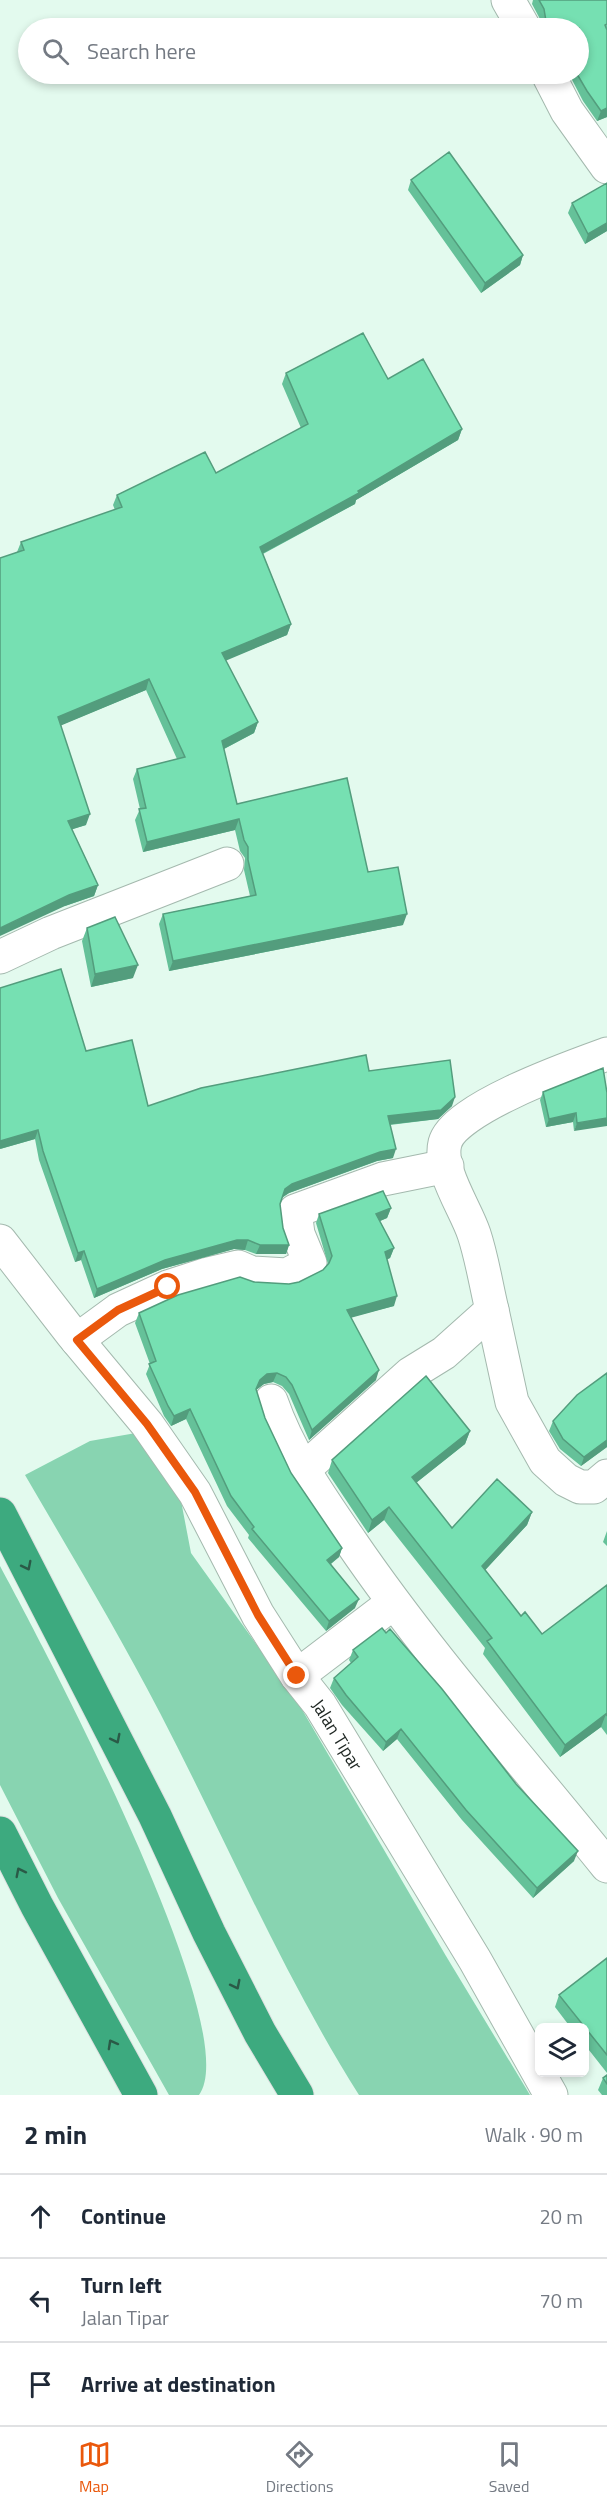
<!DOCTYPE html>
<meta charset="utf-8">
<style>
body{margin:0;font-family:"Titillium Web",sans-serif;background:#f2f2f3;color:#1f2937}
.controls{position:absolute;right:18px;bottom:18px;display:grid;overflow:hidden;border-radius:9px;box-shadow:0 3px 9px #0003}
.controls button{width:54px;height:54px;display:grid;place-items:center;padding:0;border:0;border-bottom:2px solid #e0e1e3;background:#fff;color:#1f2937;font:30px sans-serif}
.stop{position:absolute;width:18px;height:18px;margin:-14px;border:4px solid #ea580c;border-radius:50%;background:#fff}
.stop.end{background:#ea580c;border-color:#fff;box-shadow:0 2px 6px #0008}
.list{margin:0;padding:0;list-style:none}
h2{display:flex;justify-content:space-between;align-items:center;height:78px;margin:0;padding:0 24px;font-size:26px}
h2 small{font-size:20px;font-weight:400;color:#747a83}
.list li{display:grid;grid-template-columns:39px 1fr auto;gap:18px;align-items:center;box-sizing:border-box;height:84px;padding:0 24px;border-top:2px solid #e0e1e3}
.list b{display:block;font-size:22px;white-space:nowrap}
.list p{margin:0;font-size:20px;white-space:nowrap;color:#747a83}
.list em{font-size:20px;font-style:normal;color:#747a83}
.icon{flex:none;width:33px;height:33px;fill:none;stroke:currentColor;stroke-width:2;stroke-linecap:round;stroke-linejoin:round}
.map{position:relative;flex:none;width:607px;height:2095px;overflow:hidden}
.search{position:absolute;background:#fff;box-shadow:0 3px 9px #0003;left:18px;right:18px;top:18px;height:66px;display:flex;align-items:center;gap:15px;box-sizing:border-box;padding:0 21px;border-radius:33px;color:#747a83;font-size:22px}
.sheet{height:330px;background:#fff}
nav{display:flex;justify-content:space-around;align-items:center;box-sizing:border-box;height:84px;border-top:2px solid #e0e1e3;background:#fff;font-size:16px;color:#747a83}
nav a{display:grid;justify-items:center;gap:3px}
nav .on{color:#ea580c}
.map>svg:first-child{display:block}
.green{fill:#88d4b1}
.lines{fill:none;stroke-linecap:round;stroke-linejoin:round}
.street-casing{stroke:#a4b9ae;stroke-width:35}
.highway-casing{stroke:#dfe0e0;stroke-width:35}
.street{stroke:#fff;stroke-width:33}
.highway{stroke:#3daa7f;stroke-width:33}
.wall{fill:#65c199}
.shaded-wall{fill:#539d7d}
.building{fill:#76e0b2;stroke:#539d7d;stroke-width:1.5}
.oneway{stroke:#2a5a47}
.route{stroke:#ea580c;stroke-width:8}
.labels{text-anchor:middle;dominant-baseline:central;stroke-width:5;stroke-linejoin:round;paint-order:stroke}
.street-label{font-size:18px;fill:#1d2521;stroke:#fff}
</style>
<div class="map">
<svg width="607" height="2095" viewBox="0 0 607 2095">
<rect width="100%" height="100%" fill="#e3faee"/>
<path class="green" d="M136,1433L178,1485L191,1553L297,1701L446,1956L530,2095H359C282,1973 226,1840 160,1713C118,1632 71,1554 25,1475L90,1441Z
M0,1566C41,1642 247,2029 199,2095H169L58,1898L0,1785Z"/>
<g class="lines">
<defs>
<g id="street">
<path d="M508,0L524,28"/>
<path d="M548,74L567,111L607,167"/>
<path d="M0,957L51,933L227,864"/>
<path id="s1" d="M0,1241L72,1334L147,1424L195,1493L258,1615L297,1676L320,1705L475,1960L551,2095"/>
<path d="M492,1310L512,1402L545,1461L566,1480L580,1487H594L607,1476"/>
<path d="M77,1340L118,1310L168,1287L208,1274L238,1267L252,1273L287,1275L310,1263L298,1234L295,1211L383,1179L447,1166"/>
<path d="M271,1401C289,1453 320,1497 351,1542C429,1656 521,1759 607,1866"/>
<path d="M302,1471L410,1374L444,1353L492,1310C486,1285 482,1258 474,1234C466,1209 438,1170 445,1143C454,1108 574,1066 607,1054"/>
<path d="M297,1676L393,1603"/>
</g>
<path id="highway" d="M0,1514L155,1816L209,1933L260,2033L297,2095
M0,1833L37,1906L141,2095"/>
</defs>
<use href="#street" class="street-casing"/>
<use href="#highway" class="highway-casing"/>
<use href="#street" class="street"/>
<use href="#highway" class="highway"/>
</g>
<path class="wall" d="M533,0H607V117L597,121L583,101L569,74H579V28H542L540,19L532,4Z
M411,180L523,255L520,265L481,293L408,190Z
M607,183V231L585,244L568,213L572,203Z
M286,373L388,379L462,429L458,440L356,500L355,504L263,554L291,624L287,635L225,660L258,722L254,733L224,749L237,804L368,872L403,925L169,971L159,924L163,914L250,896L244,870L245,858L240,851L235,830L143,852L135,820L140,809L133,779L137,769L177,759L146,690L61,725L86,825L72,829L98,885L94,896L65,906L17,552L21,542L115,510L113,505L117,495L216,473L301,428L282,384Z
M87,928L133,978L91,987L82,941Z
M86,1051L148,1106L369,1071L452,1106L438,1119L390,1125L393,1158L377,1161L289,1193L282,1198L280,1204L283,1228L289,1245L286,1254H256L245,1250L234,1249L162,1269L94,1298L81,1260L75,1262L39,1160L35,1139L0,1149Z
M603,1068L574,1131L573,1122L546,1127L540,1100L543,1092Z
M391,1208L387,1218L380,1221L394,1248L390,1258L387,1259L394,1306L351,1317L376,1380L309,1440L289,1394L282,1386L273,1382L264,1384L256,1390L265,1418L291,1473L342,1548L339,1557L331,1564L355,1608L326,1631L248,1538L249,1535L227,1506L186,1419L171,1426L164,1416L146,1374L150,1364L135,1323L139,1313L254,1282L289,1284L299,1282L323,1270L328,1264L316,1223L319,1214Z
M607,1373V1447L581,1466L560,1449L549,1431L553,1421Z
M470,1431L465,1444L416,1483L452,1528L532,1512L527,1525L485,1570L521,1616L542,1634L607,1585V1735L601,1727L560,1757L483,1654L485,1648L384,1520L368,1533L328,1473L332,1460Z
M607,1531V1546L603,1542Z
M353,1650L574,1861L533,1898L462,1820L397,1739L383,1751L342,1705L330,1688L334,1678L351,1663L349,1660Z
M607,1958V2073L585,2045V2028H571L555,2007L559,1995Z
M607,2075V2095H602L598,2090L603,2078Z"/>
<path class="shaded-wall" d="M607,108V117L597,121L601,111Z
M607,223V231L585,244L588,234Z
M523,255L520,265L481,293L485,283Z
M462,429L458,440L356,500L355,504L256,557L260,547L358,491Z
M291,624L287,635L218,664L222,653Z
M149,679L146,690L55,728L58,717Z
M258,722L254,733L218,752L222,741Z
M90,814L86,825L64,832L68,821Z
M239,819L235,830L143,852L147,842Z
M98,885L94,896L65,906L0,936V928L69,895Z
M407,914L403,925L169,971L173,961Z
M138,965L133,978L91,987L95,974Z
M455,1097L452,1106L438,1119L385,1125L388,1116Z
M576,1113L573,1122L546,1127L549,1119Z
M607,1118V1126L574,1131L577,1123Z
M38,1130L35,1139L0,1149V1141Z
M396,1149L393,1158L377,1161L289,1193L281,1198L285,1189L292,1184L380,1152Z
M391,1208L387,1218L373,1224L376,1214Z
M237,1240H248L245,1250L234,1249L162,1269L94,1298L97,1289L165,1260Z
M260,1245H289L286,1254H256Z
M394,1248L390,1258L382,1262L385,1252Z
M84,1251L81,1260L75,1262L78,1253Z
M397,1296L394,1306L343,1320L347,1310Z
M379,1370L376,1380L309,1440L312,1430Z
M277,1373L273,1382L264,1384L256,1390L260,1380L267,1374Z
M190,1409L186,1419L171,1426L174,1416Z
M470,1431L465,1444L407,1490L412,1477Z
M607,1440V1447L581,1466L584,1457Z
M389,1507L384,1520L368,1533L372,1520Z
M532,1512L527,1525L477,1579L482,1566Z
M342,1548L339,1557L324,1569L327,1560Z
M359,1599L355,1608L326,1631L329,1621Z
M606,1714L601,1727L560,1757L565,1745Z
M401,1729L397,1739L383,1751L386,1742Z
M578,1851L574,1861L533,1898L537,1888Z"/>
<path class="building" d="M539,0H607V24L605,25L607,30V108L601,111L587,91L577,74H579V28H549L546,21L544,9Z
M449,152L523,255L485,283L411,180Z
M607,183V223L588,234L572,203Z
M363,333L388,379L423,359L462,429L358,491L359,493L260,547L291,624L222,653L258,722L222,741L237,804L347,778L368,872L398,867L407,914L173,961L163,914L256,895L248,860V847L244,840L239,819L147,842L139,809L146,808L137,769L185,757L149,679L58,717L90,814L68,821L98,885L69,895L0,928V558L24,550L21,542L122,507L117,495L205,452L216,473L308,424L286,373Z
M115,917L138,965L95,974L87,928Z
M61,969L86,1051L132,1040L148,1106L201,1088L366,1055L369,1071L450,1060L455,1097L441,1110L388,1116L396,1149L380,1152L292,1184L285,1189L280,1204L283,1228L289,1245H260L248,1240H237L165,1260L97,1289L84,1251L78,1253L43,1151L38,1130L0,1141V988Z
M603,1068L607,1093V1118L577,1123L576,1113L549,1119L543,1092Z
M383,1191L391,1208L376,1214L394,1248L385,1252L397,1296L347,1310L379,1370L312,1430L292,1385L286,1377L277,1373L267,1374L260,1380L256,1389L265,1418L291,1473L342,1548L327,1560L359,1599L329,1621L252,1529L254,1527L231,1496L190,1409L174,1416L168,1406L149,1364L156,1361L139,1313L178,1295L240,1277L254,1282L289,1284L299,1282L323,1270L329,1263L332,1256L319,1214Z
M607,1373V1440L584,1457L563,1439L553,1421L577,1395Z
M426,1376L470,1431L412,1477L452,1528L497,1479L532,1512L482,1566L521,1616L525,1612L542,1634L607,1585V1716L606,1714L565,1745L487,1641L492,1638L389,1507L372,1520L332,1460Z
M382,1628L386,1633L390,1629L442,1689L516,1784L578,1851L537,1888L466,1810L401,1729L386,1742L346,1695L334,1678L358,1657L353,1650Z
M607,1958V2055L559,1995Z
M607,2075V2084L603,2078Z"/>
<defs><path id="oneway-chevron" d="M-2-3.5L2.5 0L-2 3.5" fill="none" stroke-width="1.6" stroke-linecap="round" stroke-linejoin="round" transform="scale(1.5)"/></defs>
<g class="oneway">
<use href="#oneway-chevron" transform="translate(27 1566) rotate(63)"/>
<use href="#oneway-chevron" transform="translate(116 1739) rotate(63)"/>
<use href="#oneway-chevron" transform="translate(20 1872) rotate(-117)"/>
<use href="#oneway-chevron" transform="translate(236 1985) rotate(63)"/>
<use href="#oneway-chevron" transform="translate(112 2044) rotate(-119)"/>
</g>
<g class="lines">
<path class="route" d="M168,1287L118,1310L77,1340L147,1424L195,1492L258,1615L297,1676"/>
</g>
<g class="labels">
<g class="street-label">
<text stroke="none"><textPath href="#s1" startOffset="600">Jalan Tipar</textPath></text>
</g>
</g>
</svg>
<div class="controls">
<button><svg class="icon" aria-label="layers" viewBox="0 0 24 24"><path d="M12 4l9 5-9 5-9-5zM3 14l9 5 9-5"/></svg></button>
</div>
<div class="stop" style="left:168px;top:1287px"></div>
<div class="stop end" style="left:297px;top:1676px"></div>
<div class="search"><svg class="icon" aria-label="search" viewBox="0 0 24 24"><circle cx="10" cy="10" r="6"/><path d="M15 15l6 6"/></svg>Search here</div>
</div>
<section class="sheet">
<h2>2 min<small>Walk · 90 m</small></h2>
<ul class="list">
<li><svg class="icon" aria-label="ahead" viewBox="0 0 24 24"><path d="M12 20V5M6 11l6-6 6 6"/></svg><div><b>Continue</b></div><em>20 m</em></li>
<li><svg class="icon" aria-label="left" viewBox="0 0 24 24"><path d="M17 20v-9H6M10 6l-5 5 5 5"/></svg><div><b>Turn left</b><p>Jalan Tipar</p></div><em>70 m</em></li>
<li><svg class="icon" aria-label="arrive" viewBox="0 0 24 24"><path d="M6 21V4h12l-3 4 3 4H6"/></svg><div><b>Arrive at destination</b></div></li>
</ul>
</section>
<nav>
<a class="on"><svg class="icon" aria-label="map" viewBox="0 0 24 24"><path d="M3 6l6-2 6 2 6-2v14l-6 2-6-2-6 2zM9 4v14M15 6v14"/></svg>Map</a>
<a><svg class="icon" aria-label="directions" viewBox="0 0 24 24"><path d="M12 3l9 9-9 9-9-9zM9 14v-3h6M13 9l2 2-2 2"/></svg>Directions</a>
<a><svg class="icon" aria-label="saved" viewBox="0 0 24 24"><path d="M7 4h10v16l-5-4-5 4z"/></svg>Saved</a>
</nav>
